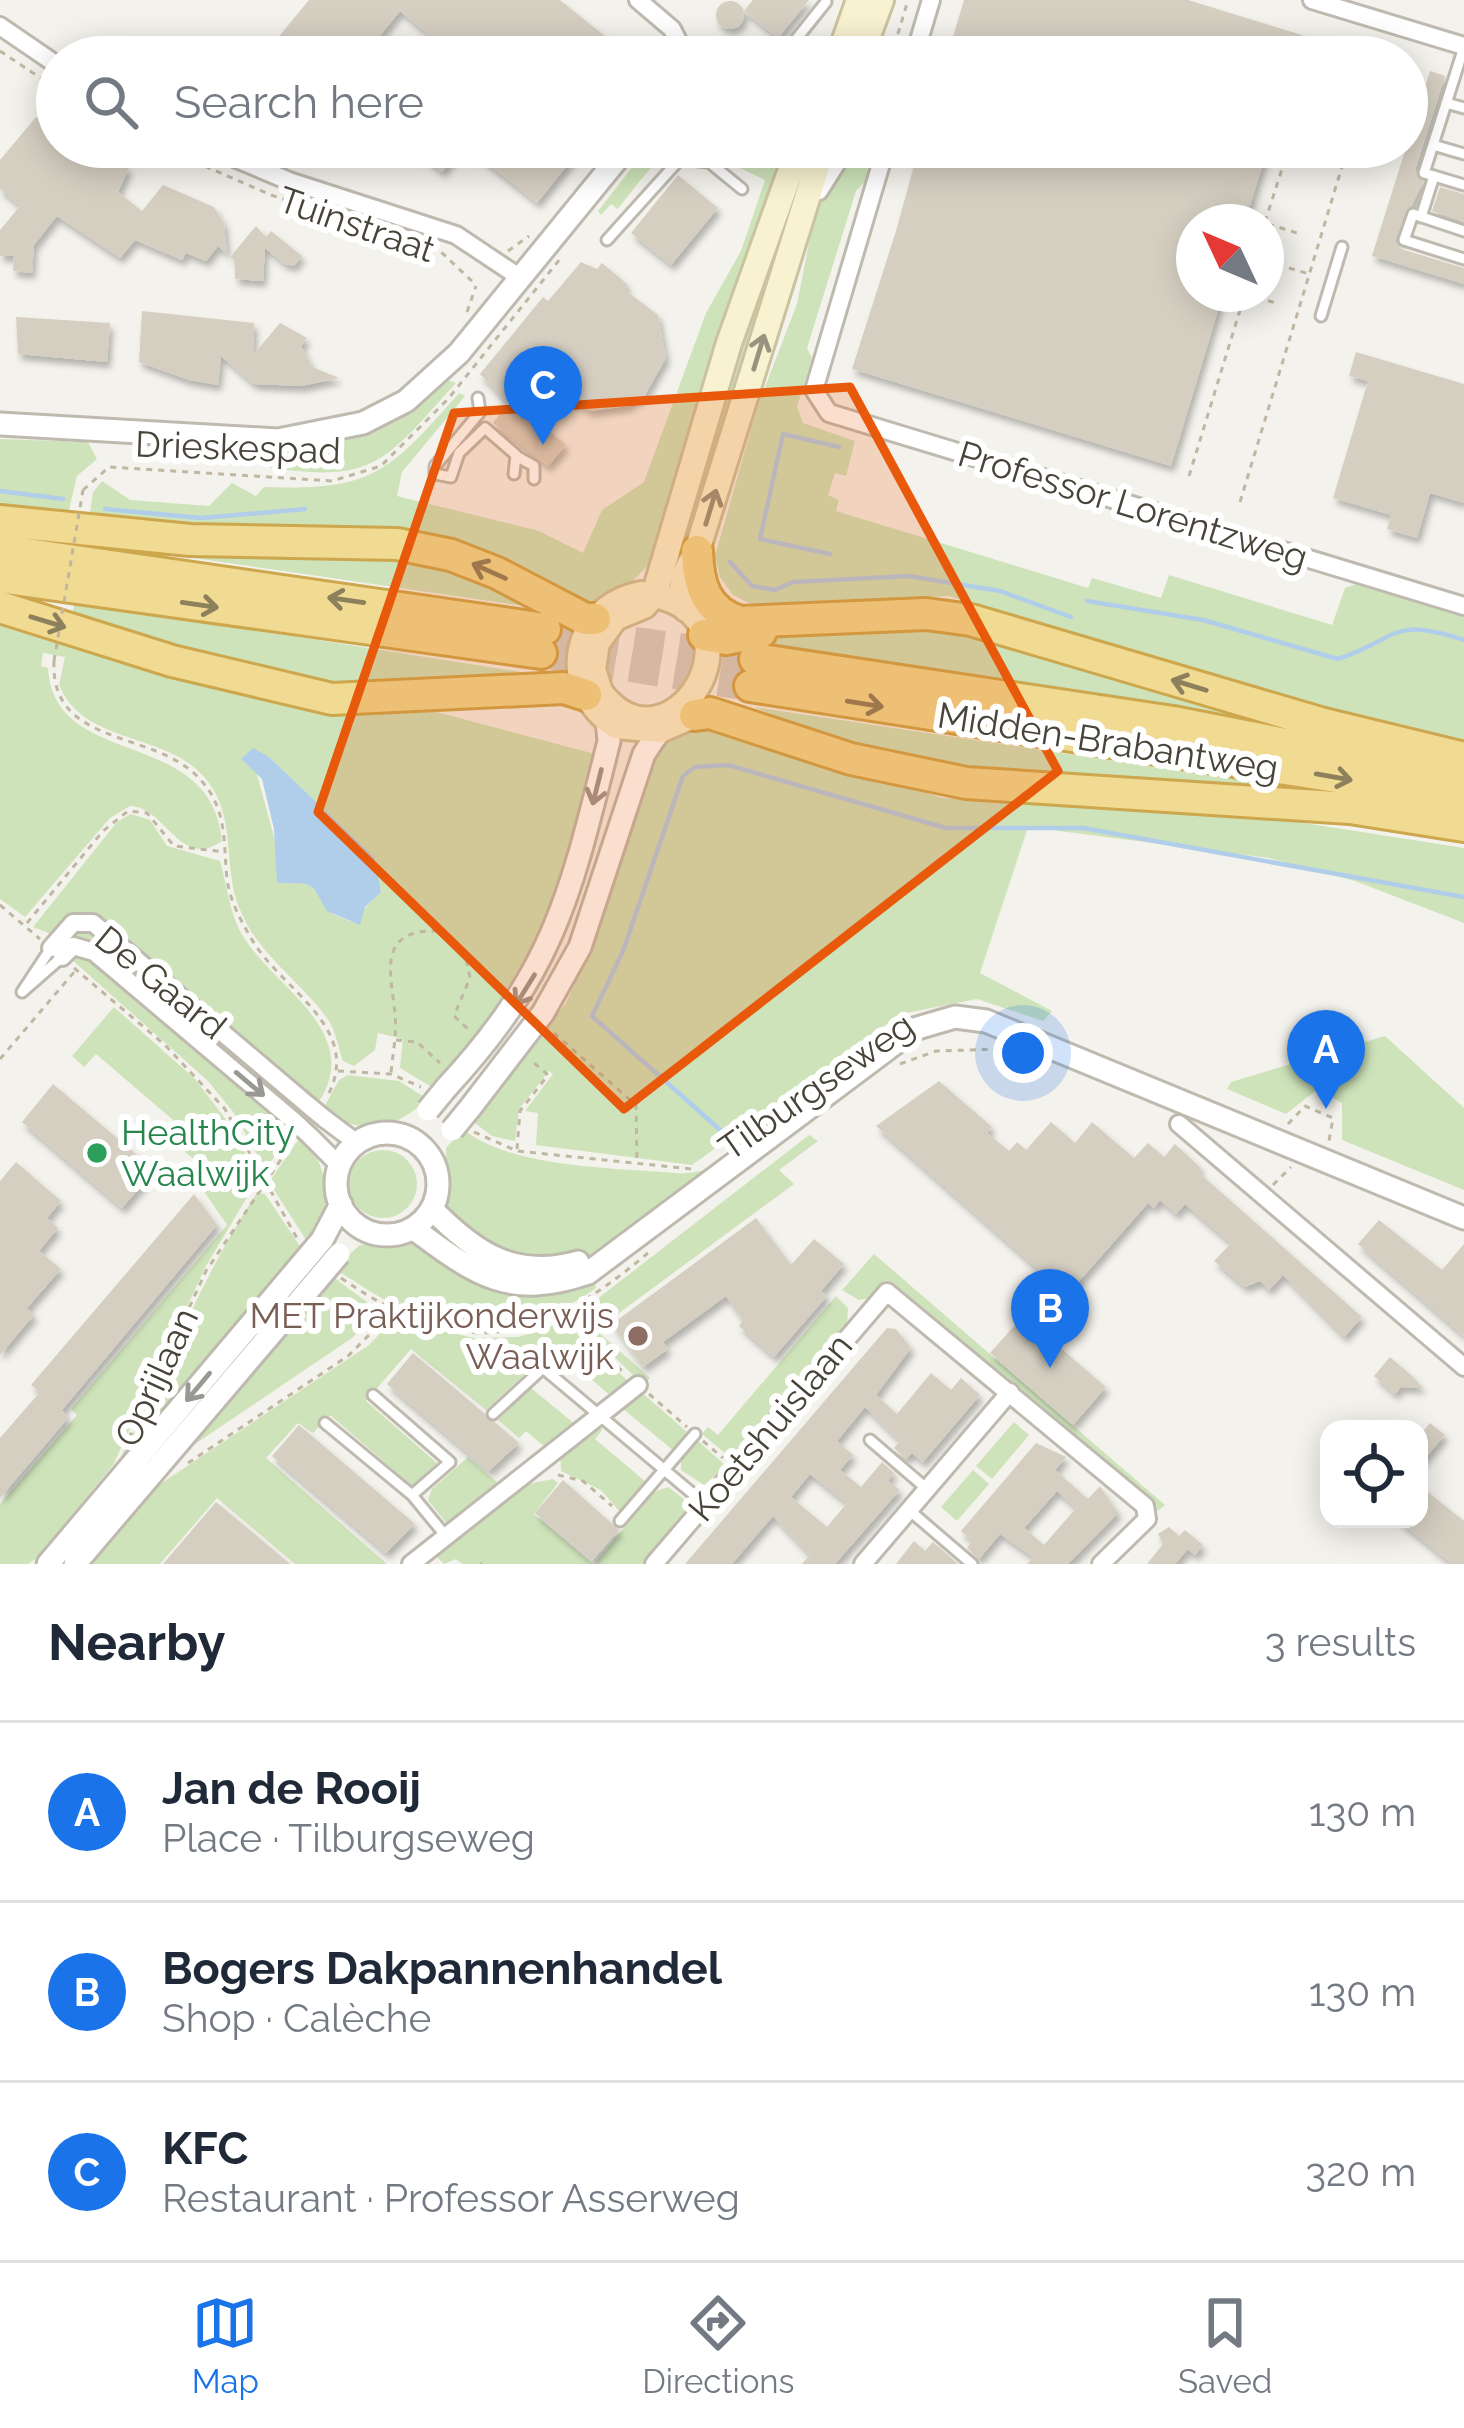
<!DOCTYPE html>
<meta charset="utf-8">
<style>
body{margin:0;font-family:Raleway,sans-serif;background:#f2f2f3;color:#1f2937}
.controls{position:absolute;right:36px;bottom:36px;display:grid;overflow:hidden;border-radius:24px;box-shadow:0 6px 30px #0003}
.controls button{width:108px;height:108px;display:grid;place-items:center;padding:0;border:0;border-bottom:3px solid #e0e1e3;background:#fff;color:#1f2937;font:60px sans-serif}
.compass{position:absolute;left:1176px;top:204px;width:108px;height:108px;border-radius:50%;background:#fff;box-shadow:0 6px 30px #0003;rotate:314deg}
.you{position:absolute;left:1023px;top:1053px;width:42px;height:42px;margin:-30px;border:9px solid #fff;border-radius:50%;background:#1a73e8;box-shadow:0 0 0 18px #1a73e833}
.badge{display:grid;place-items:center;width:78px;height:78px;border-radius:50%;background:#1a73e8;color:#fff;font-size:39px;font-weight:700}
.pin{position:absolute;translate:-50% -99px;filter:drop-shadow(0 3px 6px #0008)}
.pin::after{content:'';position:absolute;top:63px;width:42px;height:36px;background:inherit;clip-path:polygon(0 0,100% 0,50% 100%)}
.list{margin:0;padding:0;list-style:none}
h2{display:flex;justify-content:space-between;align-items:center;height:156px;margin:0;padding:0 48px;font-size:51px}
h2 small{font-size:39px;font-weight:400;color:#747a83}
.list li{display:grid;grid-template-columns:78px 1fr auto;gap:36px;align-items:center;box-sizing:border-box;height:180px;padding:0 48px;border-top:3px solid #e0e1e3}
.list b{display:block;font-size:45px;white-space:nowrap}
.list p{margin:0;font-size:39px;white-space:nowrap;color:#747a83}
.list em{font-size:39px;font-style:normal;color:#747a83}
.icon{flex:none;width:66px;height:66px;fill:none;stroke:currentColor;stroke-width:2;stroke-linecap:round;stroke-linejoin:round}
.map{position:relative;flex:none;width:1464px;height:1564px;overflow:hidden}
.search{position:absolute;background:#fff;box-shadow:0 6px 30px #0003;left:36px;right:36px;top:36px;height:132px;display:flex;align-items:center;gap:30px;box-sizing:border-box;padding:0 42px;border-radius:66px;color:#747a83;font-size:45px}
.sheet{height:696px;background:#fff}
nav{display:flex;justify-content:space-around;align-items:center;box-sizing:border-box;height:168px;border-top:3px solid #e0e1e3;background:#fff;font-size:33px;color:#747a83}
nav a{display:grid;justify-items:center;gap:6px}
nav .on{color:#1a73e8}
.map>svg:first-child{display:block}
.green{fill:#cee3ba;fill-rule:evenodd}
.water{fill:#b0cee9}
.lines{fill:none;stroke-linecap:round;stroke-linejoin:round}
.stream{stroke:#b0cee9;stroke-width:4.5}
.building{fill:#d5cfc2;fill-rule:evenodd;filter:url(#shadow)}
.trunk-tunnel{stroke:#d2cfc8;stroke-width:30;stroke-dasharray:30 15;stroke-linecap:butt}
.service-casing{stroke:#bfbaaf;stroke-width:15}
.minor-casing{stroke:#bfbaaf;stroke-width:22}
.tertiary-casing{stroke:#bfbaaf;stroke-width:27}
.secondary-casing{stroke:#cbc39f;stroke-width:30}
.trunk-casing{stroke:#cda74d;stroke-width:36}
.path{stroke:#bfb7a2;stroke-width:3;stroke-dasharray:6 6;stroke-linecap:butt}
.service{stroke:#fff;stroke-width:9}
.minor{stroke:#fff;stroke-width:16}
.tertiary{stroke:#fff;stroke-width:21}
.secondary{stroke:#f9f2d1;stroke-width:24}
.trunk{stroke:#f1da92;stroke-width:30}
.minor-bridge-casing{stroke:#bfbaaf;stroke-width:22;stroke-linecap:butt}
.tertiary-bridge-casing{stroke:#bfbaaf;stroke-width:27;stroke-linecap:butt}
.path-bridge{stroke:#bfb7a2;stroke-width:3;stroke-dasharray:6 6;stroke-linecap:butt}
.minor-bridge{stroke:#fff;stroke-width:16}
.tertiary-bridge{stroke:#fff;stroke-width:21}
.oneway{stroke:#98927e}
.oneway2{stroke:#8c805d}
.oneway3{stroke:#9a9893}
.marked{fill:#e8590c;fill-opacity:0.2;stroke:#e8590c;stroke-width:9;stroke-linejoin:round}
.leisure-dot{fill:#2e9e5b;stroke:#fff;stroke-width:4.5}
.education-dot{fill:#8d6e63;stroke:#fff;stroke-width:4.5}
.labels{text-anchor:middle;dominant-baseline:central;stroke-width:12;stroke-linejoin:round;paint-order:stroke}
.street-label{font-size:36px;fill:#48443a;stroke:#fff}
.leisure-label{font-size:36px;fill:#27864d;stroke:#fff;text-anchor:start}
.education-label{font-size:36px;fill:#785e54;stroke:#fff;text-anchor:end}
</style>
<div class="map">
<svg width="1464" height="1564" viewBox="0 0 1464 1564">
<defs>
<filter id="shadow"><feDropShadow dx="3.5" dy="6" stdDeviation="3" flood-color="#0004"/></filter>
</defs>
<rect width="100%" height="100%" fill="#f4f2ec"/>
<path class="green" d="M648,147H775L778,155L767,206L647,566L622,592L587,605L467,552L89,521L93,492L102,481L130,500L209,506L232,483L256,496L264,487C374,491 389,472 459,393L465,396L402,472L397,496L539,531L583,553L602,510L644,482L706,313L741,251L765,180C676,138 680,128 618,209L611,204L601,215L598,211Z
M853,159L867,168L869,177L856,191L807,348L812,358L797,407L803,423L855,441L846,476L835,473L828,495L839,500L836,511L1088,588L1092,578L1161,598L1169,575L1332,625L1345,588L1357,584L1464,616V745L1148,660L949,596L753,605L733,595L720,577L715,556L757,408L797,304L814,217L838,164Z
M789,211L697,517L685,514L758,284Z
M447,380L456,383C384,462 376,484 265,467L267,456C284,442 310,448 331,442C375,428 411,408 447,380Z
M0,439L88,442L97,459L77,476L67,518L0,509Z
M125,548L437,559L538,608Z
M75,602L527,673L427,691L347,692L70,623Z
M0,619L425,709L595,754L560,899L524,976L435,1089L400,1068L403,1039L378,1033L375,1050L354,1066L343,1061C338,1047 336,1031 327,1018C300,981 259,955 241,912C219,862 242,809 195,768C153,733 82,741 59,685L65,657L43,653L41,666L48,668C54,772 211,724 222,841C180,871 165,806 130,806L110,818L25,917L0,899ZM269,757L361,845L381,891L352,922L333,914L307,881L287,884L256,771Z
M848,626L963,628L1366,744L1208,712L758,642Z
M754,707L1334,794L978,775L876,758Z
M711,724L942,798L1285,820L1464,848V923L1355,881L1269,858L1028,827L980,973L1052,1011L1043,1021L977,999L901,1014L692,1165L536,1145L538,1113L525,1111L553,1074L549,1071L519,1109L515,1141L492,1136L471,1120L566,1003L604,917L649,762L664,739Z
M131,814L150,820L167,846L220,861C228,889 229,915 246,941C281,992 366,1036 316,1106L91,914L76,915L54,935L33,927L117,822Z
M87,930L100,934L303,1109L296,1117L89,941L73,938L61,950L72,936Z
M78,957L94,959L295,1131L265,1169L234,1113L208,1081L71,959Z
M114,1007L195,1079L233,1129L257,1176L255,1184L206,1266L113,1465L38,1557L28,1564H0V1504L77,1415L71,1409L227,1225L201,1187L211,1175L170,1138L180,1126L96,1054L84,1067L72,1056Z
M1385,1036L1464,1108V1190L1342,1140V1103L1318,1089L1286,1114L1227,1089L1231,1082Z
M348,1075L399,1081L427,1099C395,1131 360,1135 322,1111L339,1080Z
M463,1129C510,1168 614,1168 675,1173C688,1175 702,1169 710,1171L589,1256L569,1262L493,1253L444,1207L446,1148Z
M809,1135L818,1141L779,1170L794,1184L596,1330L650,1378L643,1385L574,1317Z
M301,1136C332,1167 332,1211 310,1246L269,1182Z
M349 1184a34 34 0 1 1 68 0a34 34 0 1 1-68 0Z
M257,1193L265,1194L305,1254L101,1493C158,1395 194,1287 257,1193Z
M413,1241L456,1267L593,1276L596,1288C494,1359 427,1331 334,1268L360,1245Z
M874,1254L1165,1505L1158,1511L886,1280L870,1298L859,1300L842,1290Z
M329,1274L379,1311L352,1338L167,1463Z
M836,1296L848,1308L847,1324L731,1458L702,1434L708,1427L718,1435Z
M393,1320L474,1338L518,1337L565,1322L630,1383L612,1397L554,1347L486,1410L411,1349L366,1401L437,1463L412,1486L330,1415L313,1433L298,1423L266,1458L387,1564H295L217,1498L160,1564H88L154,1488L369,1345Z
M531,1388L576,1425L545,1447L526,1431L519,1438L498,1420Z
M639,1390L687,1432L674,1451L622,1408L614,1418L613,1410Z
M1014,1422L1029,1435L992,1479L976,1466Z
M591,1429H603L595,1439L646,1482L619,1511L601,1490L561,1471L560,1450Z
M697,1440L726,1466L704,1485L681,1470V1459Z
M468,1457L499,1484L448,1525L428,1500L432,1489Z
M973,1470L989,1484L957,1521L941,1507Z
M553,1479L558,1483L534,1514L593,1564H462L456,1559L444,1564L437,1557L440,1545L513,1487Z
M668,1487L684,1499L685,1512L644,1564H594L653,1492Z"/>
<path class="water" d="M253,748L269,757L374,857L381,892L365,907L360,925L327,911C308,877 314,885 277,883L274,829L262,779L241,759Z"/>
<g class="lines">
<path class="stream" d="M0,491L63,499
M105,509L201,518L305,509
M830,554L760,539L783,434L839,447
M730,562L752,586L775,590L793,582L909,576L1000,591L1071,617
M1087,601L1203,620L1338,659C1401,638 1389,616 1464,640
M727,1136L592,1016L623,951L683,776L695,767L728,765L946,828H1083L1464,897"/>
</g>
<path class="building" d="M309,0H560L631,57H410L428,34L400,11L363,57H262Z
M753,0H809L778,38L744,11Z
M964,0H1188L1302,35L1293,57H947Z
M716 15a14 14 0 1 1 28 0a14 14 0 1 1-28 0Z
M1430,71L1445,76L1415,170L1423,182L1395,241L1401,249L1464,268V284L1372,256Z
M36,117L57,134V147H90L129,168L118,192L142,211L163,185L214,207L224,223L227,254L218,246L206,261L186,253L182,260L135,240L120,258L57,216L34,245L32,273L13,271L14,256H0V230L20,206L0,189V160Z
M411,147H462L442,172Z
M467,147H582L537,203Z
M913,147H1268L1245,222H1194V294H1223L1171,466L852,369L896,231L915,162L909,160Z
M678,175L718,208L671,265L631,233Z
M1440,187L1464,194V222L1432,211Z
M256,226L266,237L271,231L302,256L294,266L285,264L265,248L263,281L235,279V261L230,257Z
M581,262L597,269L602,263L627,284L625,290L658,315L666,358L645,395L627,406L590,411L565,397L542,425L566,445L548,466L493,423L508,404L480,374L543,297L548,301Z
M142,311L254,323L253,355L280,323L307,338L301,346L312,367L339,378L301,386L254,384L221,356L218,385L189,380L139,362Z
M16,317L110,323L107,362L18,354Z
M1356,352L1464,384V503L1430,493L1417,538L1387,529L1391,515L1333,498L1368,381L1349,376Z
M939,1081L992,1127L987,1133L1009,1151L1017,1142L1026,1150L1051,1122L1075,1143L1092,1122L1134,1158L1148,1143L1164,1157L1175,1144L1201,1168L1198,1172L1362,1317L1344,1337L1283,1275L1269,1290L1260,1281L1245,1287L1214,1261L1231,1243L1185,1204L1176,1214L1160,1200L1154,1208L1148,1203L1067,1295L876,1126Z
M53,1084L155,1170L122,1208L22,1122Z
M16,1162L61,1201L47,1218L58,1228L39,1251L61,1269L27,1308L34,1315L0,1355V1181Z
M194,1194L217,1225L62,1410L68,1418L0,1498V1438L40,1392L31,1385Z
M756,1218L791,1265L814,1239L844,1264L821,1291L827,1296L774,1357L739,1326L743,1320L726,1296L663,1342L668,1349L643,1367L612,1324Z
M1379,1220L1442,1270L1464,1244V1336L1358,1244Z
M1023,1316L1106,1387L1073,1425L990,1353Z
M887,1328L896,1329L911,1348L876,1395L897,1414L931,1373L951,1390L961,1378L980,1395L923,1462L912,1453L906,1459L894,1448L900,1441L865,1407L837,1441L853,1455L840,1470L861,1487L882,1462L894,1473L888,1481L900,1490L891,1500L835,1564H802L810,1555L773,1516L732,1564H685ZM810,1474L847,1503L827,1527L791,1497Z
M413,1353L519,1443L489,1471L387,1384Z
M1390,1357L1411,1375L1423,1388L1401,1387L1395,1394L1374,1376Z
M1430,1423L1445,1435L1419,1465V1436Z
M299,1425L415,1524L386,1553L272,1456Z
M1036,1443L1066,1457L1055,1470L1088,1499L1100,1486L1118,1513L1068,1564H1027L1033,1557L1000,1534L979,1559L967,1548L972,1541L961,1531ZM1057,1491L1076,1508L1044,1545L1024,1528Z
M563,1480L619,1530L592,1561L535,1513Z
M1419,1485L1464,1521V1564H1452L1396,1519H1419Z
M216,1502L251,1531L290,1564H163Z
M1169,1527L1179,1536L1185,1530L1203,1545L1195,1555L1188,1549L1175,1564H1147L1163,1544L1158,1534Z
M914,1541L925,1551L933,1542L958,1564H896Z"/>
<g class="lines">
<path class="trunk-tunnel" d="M545,629L755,659
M541,653L750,686"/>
<defs>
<path id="service" d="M1464,47L1424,173L1464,185
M782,57L826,2
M1446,103L1464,108
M1433,145L1464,154
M1421,217L1434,176
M1464,231L1413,214L1404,240L1464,259
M607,240L680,159L709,162L742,189
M1321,316L1342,247
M478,398L480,412L435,466V474L451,477L459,453L485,428L516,455L514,474
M518,457L534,466V479
M22,992L62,957
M22,992L51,948
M373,1395L450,1462L412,1495
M493,1414L543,1368L705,1504
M325,1423L412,1495L445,1535
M870,1440L927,1489
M909,1510L972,1564
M620,1521L695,1434"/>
<path id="minor" d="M638,0L672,29L686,57
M1312,0L1464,46
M0,26L57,65
M914,57L931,0
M208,147L289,181L456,235L522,279
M886,147L814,390L829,413L1464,606
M819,191L845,150L883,157
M51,948L73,923H93L308,1105
M62,957L73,946L94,952L294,1121
M325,1119L357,1143
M1179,1124L1464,1367
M310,1136L339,1165
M411,1564L638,1385
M654,1564L887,1292L1145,1506L1147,1519L1101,1564
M863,1564L1010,1392"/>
<path id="tertiary" d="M0,424L278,440L363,423L406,401L459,353L627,147
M446,1088C556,969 571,892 609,741L607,720
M470,1108L543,1013L580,947L644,754L660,730
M336 1184a51 51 0 1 1 102 0a51 51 0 1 1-102 0Z
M432,1209C475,1253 515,1280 578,1262
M414,1229C476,1275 509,1300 588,1273L914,1029L955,1017L986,1021L1464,1218
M322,1240L341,1204
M48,1564L300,1266
M75,1564L317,1280"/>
<path id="secondary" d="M839,57L859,0
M860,57L881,0
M686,609C676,587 686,570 697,551L823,147
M695,715L660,730L616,726C557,687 573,608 641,594C646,594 650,594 655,595C771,621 669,783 600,692L593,669L597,643L615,618L644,606L654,595L729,343L799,147"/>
<path id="trunk" d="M0,521L190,540L397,544L451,555L497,573L585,619H595
M0,550L545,629
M697,551C698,584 705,611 740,622L926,614L971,620L1320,723L1464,758
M0,577L541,653
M0,607L172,661L332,699L564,688L586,695
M704,635L726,639L761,632
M755,659L1173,722L1464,779
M750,686L1343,778L1464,807
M695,715L710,713L851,759L966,783L1350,808L1464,826"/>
</defs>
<use href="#service" class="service-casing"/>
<use href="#minor" class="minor-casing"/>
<use href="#tertiary" class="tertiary-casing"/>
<use href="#secondary" class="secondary-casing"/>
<use href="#trunk" class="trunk-casing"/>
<path class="path" d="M0,51L57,89
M815,57L822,42
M891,57L908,0
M1317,57L1322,40
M161,147L271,195L440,251L474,283
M1265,222L1289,147
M1268,224L1297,233
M508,251L529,236
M1266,261L1309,274
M1245,294L1276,303
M467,312L476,286
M1189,476L1245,294
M83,490L109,467L332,481L381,466L448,399L560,259
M1240,502L1348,147
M54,661C50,747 153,730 198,777C228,808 223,840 227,879C230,901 240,919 251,938C280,990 365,1027 327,1097
M0,905L40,939
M27,923L103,831L128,811L147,813L174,846L225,852
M74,968L165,1045L225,1109L298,1240
M554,1033L636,1105L637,1161
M396,1040L417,1042L440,1063
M0,1059L75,971
M900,1064L936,1051L1002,1049
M338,1071L391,1074L421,1087
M391,1072C393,1053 397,1033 395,1014C391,973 376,929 438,931L465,953L470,978L454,1016L468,1029
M1288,1124L1305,1106L1333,1118L1329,1141
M474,1132L517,1151L692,1169
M517,1149L520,1111L548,1075L533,1062
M1273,1185L1291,1167
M341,1278C463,1362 538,1346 648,1253
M566,1316L623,1372
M649,1394L687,1427
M129,1438L206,1271L292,1143
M703,1441L723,1458
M188,1463L348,1356L391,1313
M558,1475L583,1481L612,1506
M480,1564H482"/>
<use href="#service" class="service"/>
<use href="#minor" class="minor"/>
<use href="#tertiary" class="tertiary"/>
<use href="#secondary" class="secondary"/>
<use href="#trunk" class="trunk"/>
<defs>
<path id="minor-bridge" d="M308,1105L325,1119
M294,1121L310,1136"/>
<path id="tertiary-bridge" d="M428,1110L446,1088
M452,1130L470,1108
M300,1266L322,1240
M317,1280L339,1254"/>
</defs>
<use href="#minor-bridge" class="minor-bridge-casing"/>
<use href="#tertiary-bridge" class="tertiary-bridge-casing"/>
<path class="path-bridge" d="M54,661L83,490"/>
<use href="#minor-bridge" class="minor-bridge"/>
<use href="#tertiary-bridge" class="tertiary-bridge"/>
</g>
<defs><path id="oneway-shaft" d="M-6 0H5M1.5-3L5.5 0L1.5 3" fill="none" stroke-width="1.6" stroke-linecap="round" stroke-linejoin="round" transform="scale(3)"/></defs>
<g class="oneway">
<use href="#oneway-shaft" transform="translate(759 352) rotate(-73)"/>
<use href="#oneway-shaft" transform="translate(711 507) rotate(-73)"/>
</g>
<g class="oneway2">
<use href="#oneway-shaft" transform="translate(489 571) rotate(-156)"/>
<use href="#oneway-shaft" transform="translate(346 600) rotate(-172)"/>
<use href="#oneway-shaft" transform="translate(200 605) rotate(8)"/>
<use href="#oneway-shaft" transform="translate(48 622) rotate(17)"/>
<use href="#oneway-shaft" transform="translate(1189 685) rotate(-163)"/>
<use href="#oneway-shaft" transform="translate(865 704) rotate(9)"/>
<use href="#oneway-shaft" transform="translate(1334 777) rotate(10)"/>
</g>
<g class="oneway3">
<use href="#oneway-shaft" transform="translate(597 787) rotate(104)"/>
<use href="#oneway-shaft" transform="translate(525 990) rotate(122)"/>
<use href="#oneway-shaft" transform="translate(250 1084) rotate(40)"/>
<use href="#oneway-shaft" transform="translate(198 1387) rotate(130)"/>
</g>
<path class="marked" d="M850,387L1058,771L624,1109L318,812L454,413Z"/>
<circle class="leisure-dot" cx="97" cy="1153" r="12"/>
<circle class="education-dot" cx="638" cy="1336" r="12"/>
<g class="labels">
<g class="street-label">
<text transform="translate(357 224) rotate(19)">Tuinstraat</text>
<text transform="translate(238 447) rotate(2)">Drieskespad</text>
<text transform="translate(1133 505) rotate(17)">Professor Lorentzweg</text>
<text transform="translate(1108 741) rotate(9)">Midden-Brabantweg</text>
<text transform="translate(161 982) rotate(39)">De Gaard</text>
<text transform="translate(816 1086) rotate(-35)">Tilburgseweg</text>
<text transform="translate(156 1377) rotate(-65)">Oprijlaan</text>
<text transform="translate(770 1427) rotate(-50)">Koetshuislaan</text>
</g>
<g class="leisure-label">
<text x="121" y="1132">HealthCity<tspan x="121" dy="41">Waalwijk</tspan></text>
</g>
<g class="education-label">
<text x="614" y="1315">MET Praktijkonderwijs<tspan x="614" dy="41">Waalwijk</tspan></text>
</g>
</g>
</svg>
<div class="controls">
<button><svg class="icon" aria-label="locate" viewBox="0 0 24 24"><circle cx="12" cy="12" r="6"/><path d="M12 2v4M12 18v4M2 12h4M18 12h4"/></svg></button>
</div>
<svg class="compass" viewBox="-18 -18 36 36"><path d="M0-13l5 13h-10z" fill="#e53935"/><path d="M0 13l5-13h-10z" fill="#747a83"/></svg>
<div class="you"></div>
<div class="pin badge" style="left:1326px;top:1109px">A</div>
<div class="pin badge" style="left:1050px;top:1368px">B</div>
<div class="pin badge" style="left:543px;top:445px">C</div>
<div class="search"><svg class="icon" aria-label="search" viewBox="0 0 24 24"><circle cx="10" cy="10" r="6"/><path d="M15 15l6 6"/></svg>Search here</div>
</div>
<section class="sheet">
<h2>Nearby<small>3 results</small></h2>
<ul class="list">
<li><span class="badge">A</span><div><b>Jan de Rooij</b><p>Place · Tilburgseweg</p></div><em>130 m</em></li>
<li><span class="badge">B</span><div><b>Bogers Dakpannenhandel</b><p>Shop · Calèche</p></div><em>130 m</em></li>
<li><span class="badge">C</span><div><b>KFC</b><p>Restaurant · Professor Asserweg</p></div><em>320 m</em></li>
</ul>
</section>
<nav>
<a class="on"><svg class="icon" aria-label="map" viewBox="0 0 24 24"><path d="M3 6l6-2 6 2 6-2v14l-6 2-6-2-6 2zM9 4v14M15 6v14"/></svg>Map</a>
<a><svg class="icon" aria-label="directions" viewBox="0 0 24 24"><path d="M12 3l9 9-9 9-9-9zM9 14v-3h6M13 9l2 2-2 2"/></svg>Directions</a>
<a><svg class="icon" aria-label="saved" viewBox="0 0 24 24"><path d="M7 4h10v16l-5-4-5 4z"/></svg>Saved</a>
</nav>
